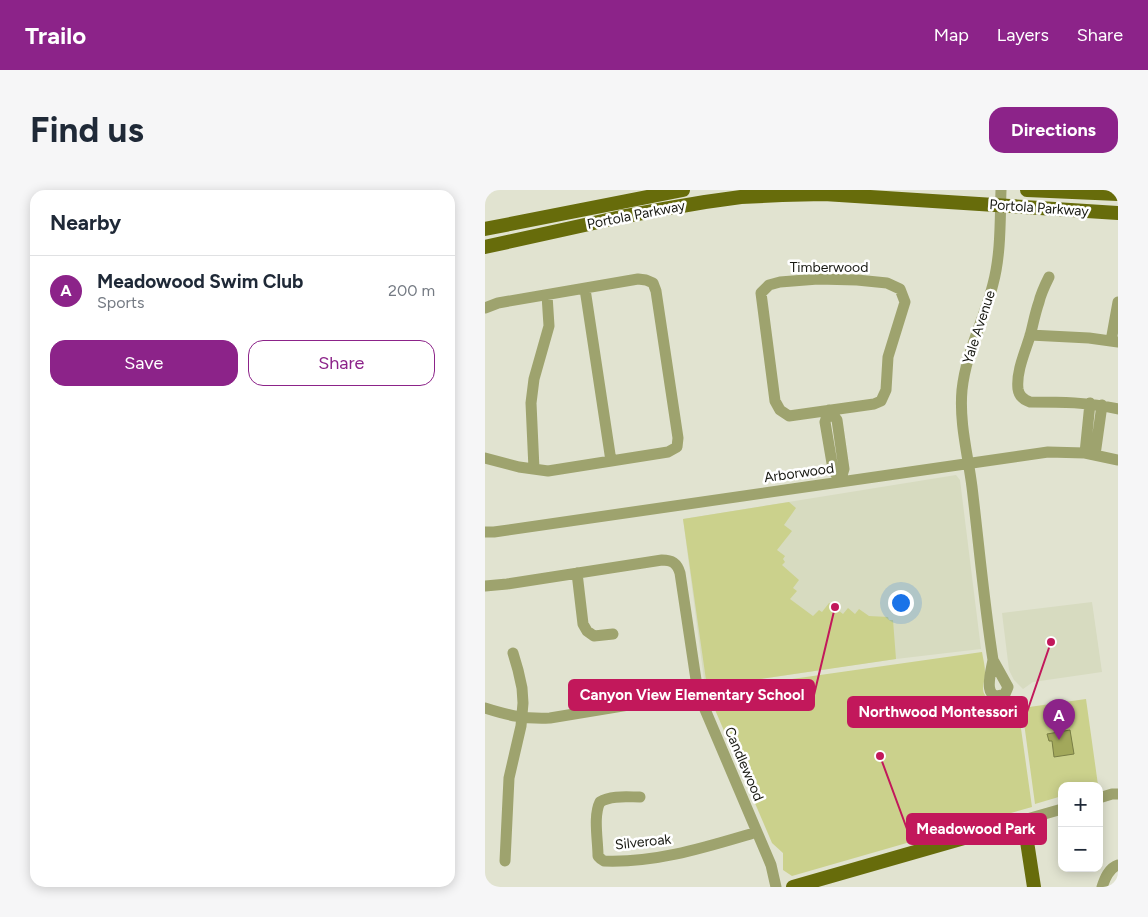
<!DOCTYPE html>
<meta charset="utf-8">
<style>
body{margin:0;font-family:Figtree,sans-serif;background:#f6f6f7;color:#1f2937}
.controls{position:absolute;right:15px;bottom:15px;display:grid;overflow:hidden;border-radius:10px;box-shadow:0 2px 12px #0003}
.controls button{width:45px;height:45px;display:grid;place-items:center;padding:0;border:0;border-bottom:1px solid #e0e1e3;background:#fff;color:#1f2937;font:25px sans-serif}
.you{position:absolute;left:415px;top:412px;width:18px;height:18px;margin:-12px;border:4px solid #fff;border-radius:50%;background:#1a73e8;box-shadow:0 0 0 8px #1a73e833}
.badge{display:grid;place-items:center;width:32px;height:32px;border-radius:50%;background:#8c2389;color:#fff;font-size:16px;font-weight:700}
.pin{position:absolute;translate:-50% -41px;filter:drop-shadow(0 1px 2px #0008)}
.pin::after{content:'';position:absolute;top:26px;width:18px;height:15px;background:inherit;clip-path:polygon(0 0,100% 0,50% 100%)}
.list{margin:0;padding:0;list-style:none}
h2{display:flex;justify-content:space-between;align-items:center;height:65px;margin:0;padding:0 20px;font-size:21px}
h2 small{font-size:16px;font-weight:400;color:#747a83}
.list li{display:grid;grid-template-columns:32px 1fr auto;gap:15px;align-items:center;box-sizing:border-box;height:70px;padding:0 20px;border-top:1px solid #e0e1e3}
.list b{display:block;font-size:19px;white-space:nowrap}
.list p{margin:0;font-size:16px;white-space:nowrap;color:#747a83}
.list em{font-size:16px;font-style:normal;color:#747a83}
.actions{display:flex;gap:10px;padding:15px 20px}
.actions a{flex:1;padding:11px 0;border:1px solid #8c2389;border-radius:15px;text-align:center;font-size:18px;color:#8c2389}
.actions .main{background:#8c2389;color:#fff}
.map{position:relative;flex:none;width:633px;height:697px;overflow:hidden;border-radius:15px}
header{display:flex;align-items:center;gap:30px;box-sizing:border-box;height:70px;padding:0 25px;background:#8c2389;color:#fff}
header strong{font-size:24px}
nav{display:flex;gap:28px;margin-inline-start:auto;font-size:18px}
.intro{display:flex;align-items:center;justify-content:space-between;box-sizing:border-box;height:120px;padding:0 30px}
h1{margin:0;font-size:35px}
.button{padding:12px 22px;border-radius:15px;background:#8c2389;color:#fff;font-size:18px;font-weight:700}
main{display:flex;gap:30px;padding:0 30px}
aside{flex:1;background:#fff;border-radius:15px;box-shadow:0 2px 12px #0003}
.map>svg:first-child{display:block}
.built{fill:#d7dbc0}
.green{fill:#cbd18c}
.water{fill:#a2a85b;stroke:#787d45}
.lines{fill:none;stroke-linecap:round;stroke-linejoin:round}
.minor{stroke:#9ea36e;stroke-width:11}
.major{stroke:#676c0b;stroke-width:14}
.labels{text-anchor:middle;dominant-baseline:central;stroke-width:5;stroke-linejoin:round;paint-order:stroke}
.street-label{font-size:14px;fill:#171811;stroke:#fff}
.leader{fill:none;stroke:#c2185b;stroke-width:2}
.callout-dot{fill:#c2185b;stroke:#fff;stroke-width:2}
.callout{fill:#c2185b;stroke:#c2185b;stroke-width:2}
.callout-label{font-size:15px;text-anchor:middle;font-weight:bold;fill:#fff}
</style>
<header>
<strong>Trailo</strong>
<nav><a>Map</a><a>Layers</a><a>Share</a></nav>
</header>
<div class="intro"><h1>Find us</h1><a class="button">Directions</a></div>
<main>
<aside>
<h2>Nearby<small></small></h2>
<ul class="list">
<li><span class="badge">A</span><div><b>Meadowood Swim Club</b><p>Sports</p></div><em>200 m</em></li>
</ul>
<div class="actions"><a class="main">Save</a><a>Share</a></div>
</aside>
<div class="map">
<svg width="633" height="697" viewBox="0 0 633 697">
<rect width="100%" height="100%" fill="#e1e3d0"/>
<path class="built" d="M471,285L475,290L496,459L411,469L220,497L198,329Z
M607,412L617,482L548,492L538,499L529,490L524,480L517,423Z"/>
<path class="green" d="M304,312L311,318L299,335L307,341L292,360L300,366L298,369L300,372L297,375L314,390L308,398L312,401L305,409L328,426L334,420L337,422L344,413L358,424L363,418L370,424L374,419L384,426L403,427L404,430H408L411,469L222,497L198,329Z
M497,462C498,469 500,475 500,482C501,490 495,498 500,505C510,520 522,506 529,508C530,508 531,509 532,510L547,617L307,686L298,680V663L287,653L222,501Z
M601,509L613,595L577,596V606L550,614L537,518Z"/>
<path class="water" d="M585,540L589,564L569,567L567,551H564L562,544Z"/>
<g class="lines">
<path class="minor" d="M564,87C560,95 556,103 554,112C550,123 548,135 545,146C540,162 531,182 533,199C534,206 539,210 545,212C575,212 604,212 633,219
M333,89L372,90L402,93L415,99L420,112L403,167L401,200L396,211L389,214L304,226L295,220L290,211L276,103L284,95L295,92Z
M100,99L126,271
M0,118L13,113L153,89L161,90L168,93L171,101L193,248L192,257L183,262L63,281L34,277L0,268
M545,145L604,148L633,152
M626,151L633,112
M344,220L352,230L359,279L355,292
M344,220L340,232L348,279L355,292
M600,263L605,213
M610,265L617,215
M49,279L46,213L49,189L64,136L62,105
M0,342H9L563,262L600,263L633,270
M92,383L98,434L102,441L109,446L128,444
M0,396L22,394L177,370C187,370 192,373 195,383L213,503L286,675L291,697
M508,470L523,497L520,504C496,513 506,482 508,470C499,413 494,355 487,297C483,265 474,233 477,200C481,162 499,130 508,94C516,64 515,31 516,0
M0,518C25,526 39,529 65,528L204,505L213,503
M155,607C143,607 126,605 115,612C108,626 113,650 113,666L116,669L119,671C172,673 221,657 272,642
M614,608L627,604H633
M535,631L577,619
M20,671L24,588L36,536L38,513L37,498L33,480L28,463
M617,697C620,688 624,678 633,675"/>
<path class="major" d="M542,0L633,4
M0,39L198,0
M0,57L136,27L179,19L220,12L256,7L297,5L339,4L633,23
M535,631L541,645L549,697
M308,697L479,648L535,631"/>
</g>
<g class="labels">
<g class="street-label">
<text transform="translate(554 18) rotate(4)">Portola Parkway</text>
<text transform="translate(151 25) rotate(-11)">Portola Parkway</text>
<text x="344" y="77">Timberwood</text>
<text transform="translate(494 137) rotate(-72)">Yale Avenue</text>
<text transform="translate(314 283) rotate(-8)">Arborwood</text>
<text transform="translate(259 574) rotate(67)">Candlewood</text>
<text transform="translate(158 652) rotate(-6)">Silveroak</text>
</g>
</g>
<path class="leader" d="M350 417L329 505M566 452L542 522M395 566L422 639"/>
<g class="callout-dot">
<circle cx="350" cy="417" r="5"/>
<circle cx="566" cy="452" r="5"/>
<circle cx="395" cy="566" r="5"/>
</g>
<g class="callout">
<rect x="84" y="490" width="245" height="30" rx="5"/>
<rect x="363" y="507" width="179" height="30" rx="5"/>
<rect x="422" y="624" width="139" height="30" rx="5"/>
</g>
<g class="callout-label">
<text x="207" y="510">Canyon View Elementary School</text>
<text x="453" y="527">Northwood Montessori</text>
<text x="491" y="644">Meadowood Park</text>
</g>
</svg>
<div class="controls">
<button>+</button>
<button>−</button>
</div>
<div class="you"></div>
<div class="pin badge" style="left:574px;top:550px">A</div>
</div>
</main>
